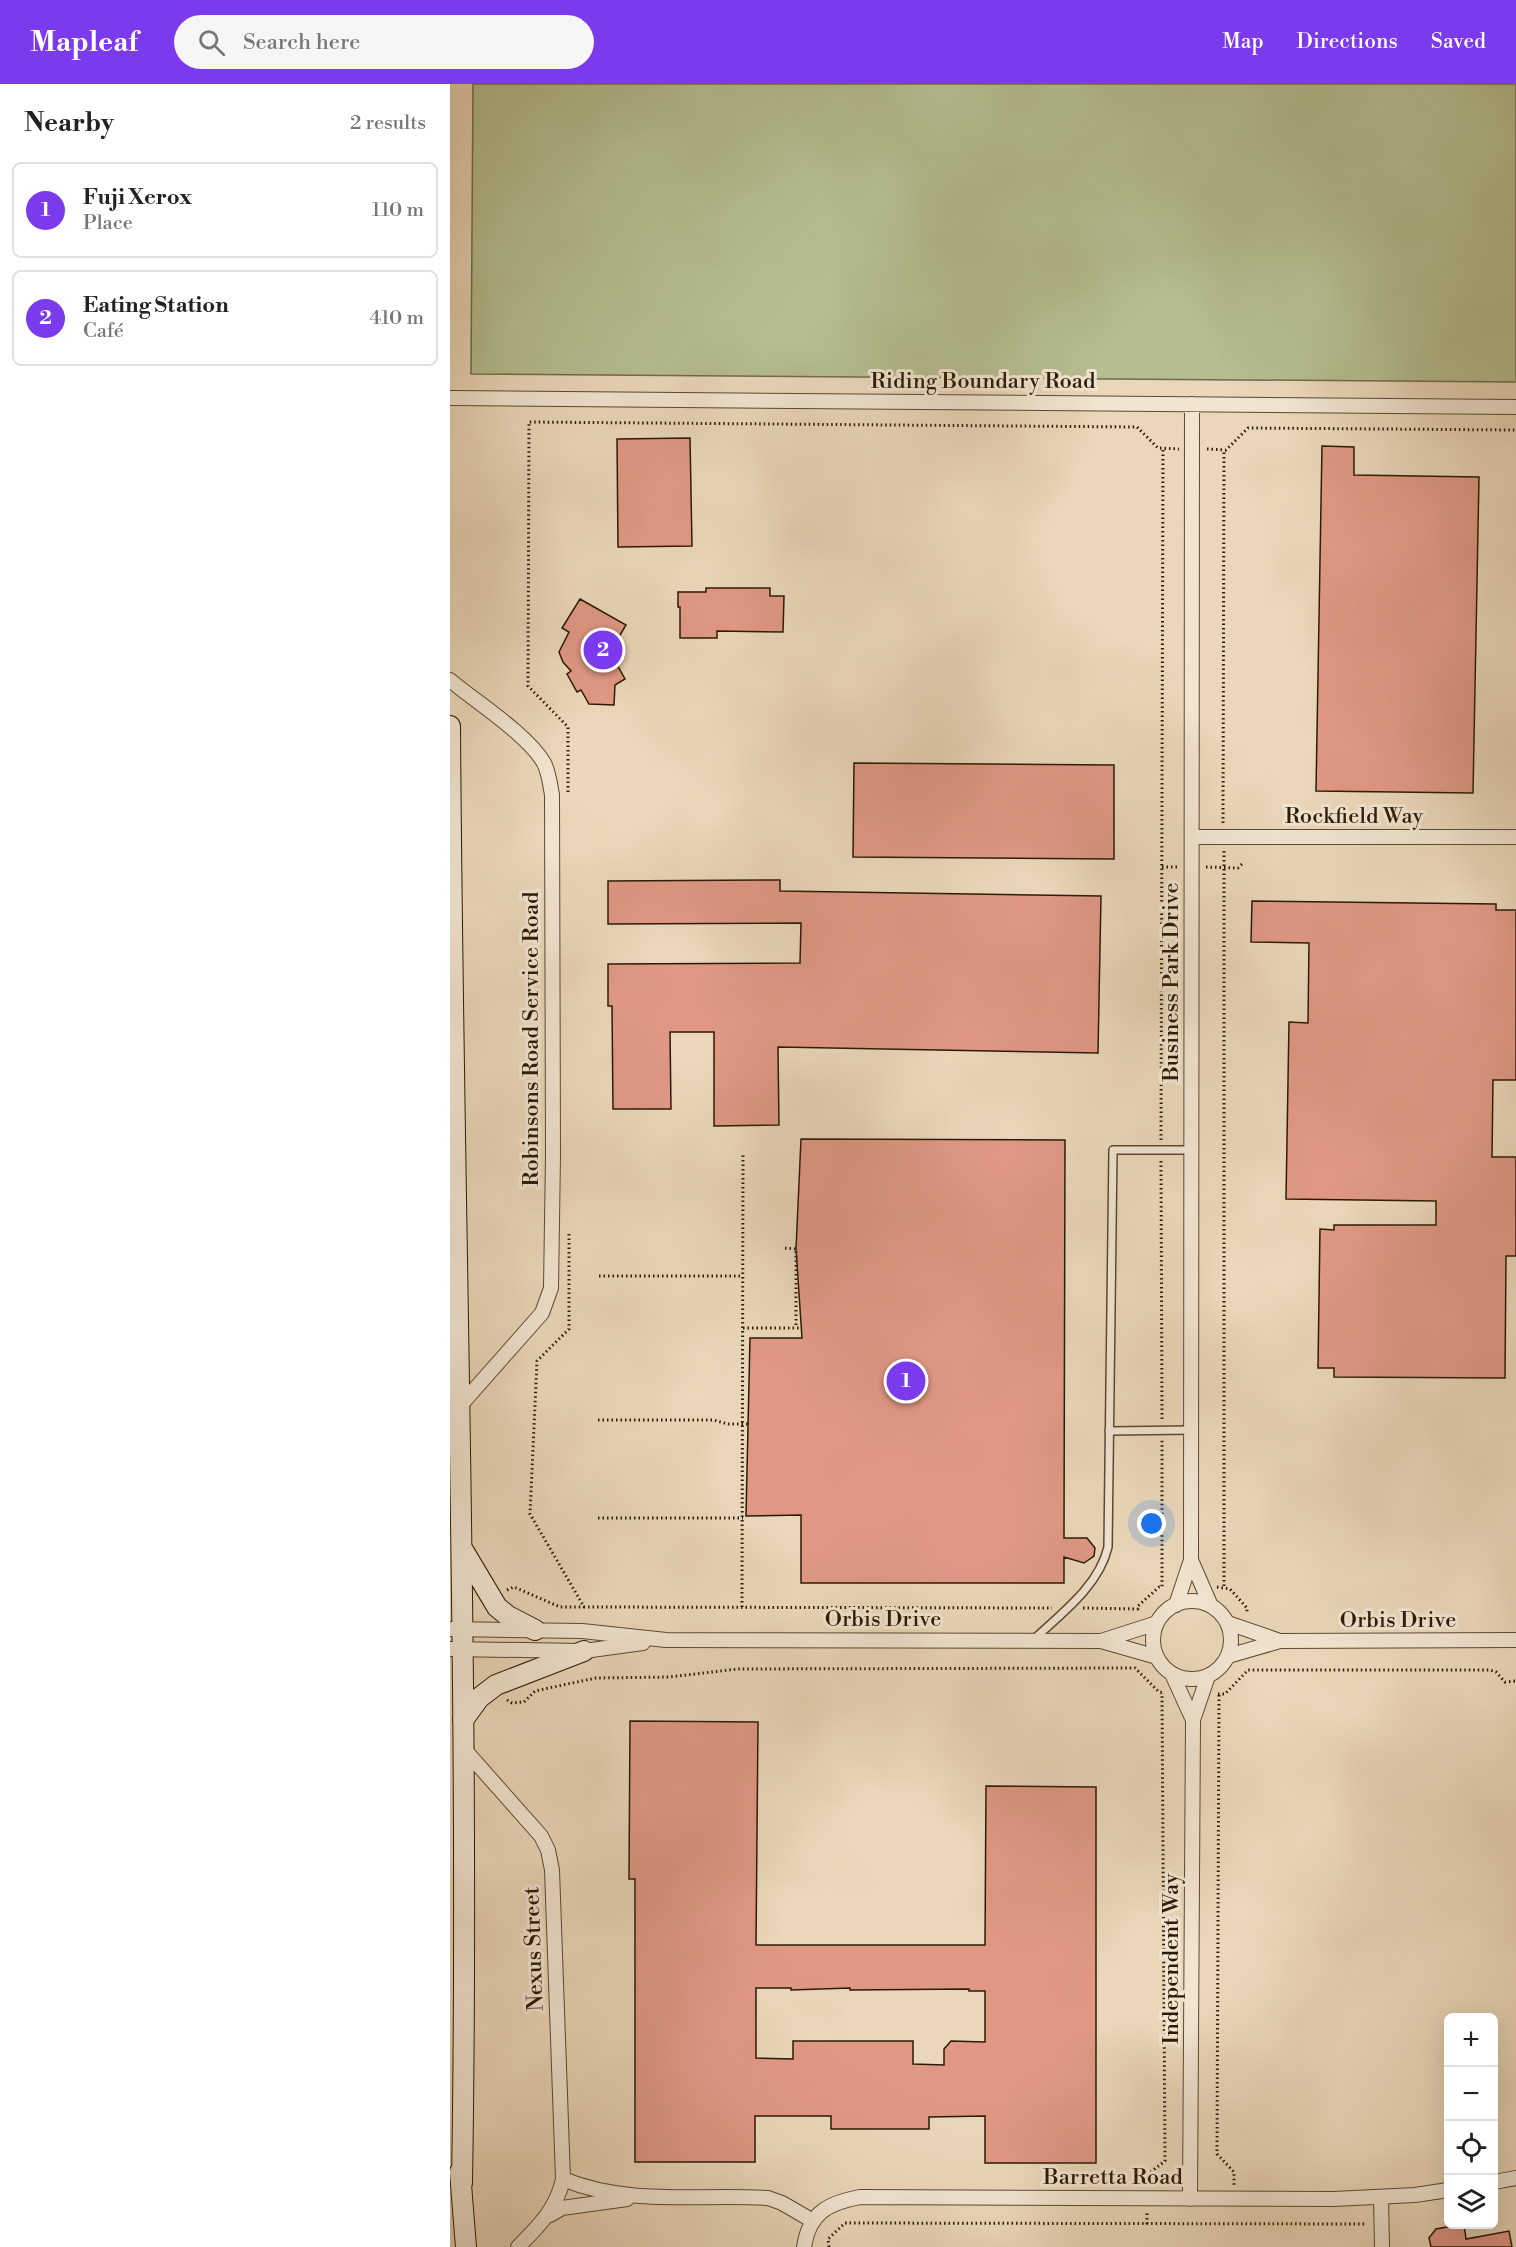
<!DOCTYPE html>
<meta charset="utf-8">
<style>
body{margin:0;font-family:"Libre Bodoni",serif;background:#f6f6f6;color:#222}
.controls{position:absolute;right:18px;bottom:18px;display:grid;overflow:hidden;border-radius:9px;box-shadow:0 6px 24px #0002}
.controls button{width:54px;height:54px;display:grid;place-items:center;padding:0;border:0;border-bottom:2px solid #e0e0e0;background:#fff;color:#222;font:30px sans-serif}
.you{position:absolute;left:702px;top:1440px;width:21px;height:21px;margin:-15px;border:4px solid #fff;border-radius:50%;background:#1a73e8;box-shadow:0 0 0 9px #1a73e833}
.badge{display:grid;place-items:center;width:39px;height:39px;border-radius:50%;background:#7c3aed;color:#fff;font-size:20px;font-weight:700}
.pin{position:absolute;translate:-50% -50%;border:3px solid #fff;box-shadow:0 2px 6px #0006}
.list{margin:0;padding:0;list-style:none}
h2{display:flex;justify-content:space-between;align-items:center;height:78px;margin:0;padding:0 24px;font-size:26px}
h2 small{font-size:20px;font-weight:400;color:#767676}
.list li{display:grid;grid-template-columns:39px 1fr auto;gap:18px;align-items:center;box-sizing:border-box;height:96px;margin:0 12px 12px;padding:0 12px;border:2px solid #e0e0e0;border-radius:9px}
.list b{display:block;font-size:22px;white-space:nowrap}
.list p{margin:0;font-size:20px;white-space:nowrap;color:#767676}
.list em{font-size:20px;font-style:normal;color:#767676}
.icon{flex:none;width:33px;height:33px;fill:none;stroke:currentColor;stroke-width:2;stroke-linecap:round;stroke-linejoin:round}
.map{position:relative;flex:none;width:1066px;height:2163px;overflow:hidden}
header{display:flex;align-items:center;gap:36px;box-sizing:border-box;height:84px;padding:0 30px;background:#7c3aed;color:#fff}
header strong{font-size:28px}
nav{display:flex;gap:33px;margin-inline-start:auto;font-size:21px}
.search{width:420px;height:54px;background:#f6f6f6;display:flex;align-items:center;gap:15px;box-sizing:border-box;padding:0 21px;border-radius:33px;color:#767676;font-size:22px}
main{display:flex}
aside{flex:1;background:#fff}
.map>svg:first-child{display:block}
.green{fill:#b5be90;stroke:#706c4a;stroke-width:1.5}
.building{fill:#e09885;stroke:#2b1a05;stroke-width:1.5;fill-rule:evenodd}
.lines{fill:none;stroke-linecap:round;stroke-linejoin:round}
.service-casing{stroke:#5b4932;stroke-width:10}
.minor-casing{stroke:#5b4932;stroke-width:16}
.secondary-casing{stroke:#2b1a05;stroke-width:22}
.path{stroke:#2b1a05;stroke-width:3;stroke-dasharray:1.5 3;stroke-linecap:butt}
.service{stroke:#f1e5d2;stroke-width:7}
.minor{stroke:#f1e5d2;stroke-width:14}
.secondary{stroke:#f1e5d2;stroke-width:20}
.labels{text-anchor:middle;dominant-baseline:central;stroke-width:6;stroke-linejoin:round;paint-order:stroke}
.street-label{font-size:22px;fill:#2b1a05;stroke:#f1e5d2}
</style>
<header>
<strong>Mapleaf</strong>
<div class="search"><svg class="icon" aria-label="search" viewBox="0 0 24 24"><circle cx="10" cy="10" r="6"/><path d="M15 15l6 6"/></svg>Search here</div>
<nav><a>Map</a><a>Directions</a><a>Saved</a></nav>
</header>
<main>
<aside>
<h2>Nearby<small>2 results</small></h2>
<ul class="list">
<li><span class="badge">1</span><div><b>Fuji Xerox</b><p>Place</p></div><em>110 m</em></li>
<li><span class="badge">2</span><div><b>Eating Station</b><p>Café</p></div><em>410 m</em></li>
</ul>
</aside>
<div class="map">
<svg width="1066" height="2163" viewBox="0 0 1066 2163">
<rect width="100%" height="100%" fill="#ead7b9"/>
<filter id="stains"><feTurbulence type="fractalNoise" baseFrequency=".00333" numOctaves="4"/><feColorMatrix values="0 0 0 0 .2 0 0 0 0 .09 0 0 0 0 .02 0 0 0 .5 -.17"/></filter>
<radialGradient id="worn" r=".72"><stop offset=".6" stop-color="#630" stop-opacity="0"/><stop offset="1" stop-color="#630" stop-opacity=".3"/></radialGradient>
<path class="green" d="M23,0H1066V298L21,290Z"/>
<path class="building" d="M240,354L242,462L168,463L167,355Z
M872,362L904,363V391L1029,393L1023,709L866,707Z
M256,504H320V512H334L333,548L267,547V554H230V523H228V508H256Z
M130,515L176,541L160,568L175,595L165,601L164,621L139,620L131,606L127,608L117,590L121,587L113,578L109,568L119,548L112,544Z
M404,679L664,681V775L403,773Z
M330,796V807L651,812L648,969L328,963L329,1041L264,1042V948H220L221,1025H163L162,922H158V880L350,879L351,839L158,840V797Z
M802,817L1046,820V826H1066V996H1043L1042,1073H1066V1172H1056L1055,1294L884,1293V1284H868L870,1145L884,1146V1141H986V1117L836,1115L839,938L858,939L859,859L801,858Z
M351,1055L615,1056L614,1454H637L645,1464L644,1472L634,1479L614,1473V1499H351V1431L296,1432L300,1254H352L346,1165Z
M180,1637L308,1638L306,1861H535L536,1702L646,1703V2079H535V2032L479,2033V2045H381V2032H305V2078H185V1795H179ZM306,1904H341V1906L400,1904V1906L519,1905V1907H535V1958L501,1957L494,1965V1981L463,1980V1957H343V1975L306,1974Z
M1014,2140L1016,2155L1059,2147L1062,2163H981L979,2154L986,2145Z"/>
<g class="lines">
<defs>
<path id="service" d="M659,1347L742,1346
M583,1556C611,1530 649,1502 658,1463L663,1066H743"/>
<path id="minor" d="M0,314L1066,323
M0,596C26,618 78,651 94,679C99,689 100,700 102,711L103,1071L101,1204L92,1229L9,1323
M742,753H1066
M741,1476L761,1522
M703 1556a39 39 0 1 1 78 0a39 39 0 1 1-78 0Z
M726,1521L741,1476L742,320
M778,1539L830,1557
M0,1545L132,1547L216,1556L651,1557L707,1539
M651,1557L707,1573
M0,1565L134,1567L193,1559
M778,1572L830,1557L1066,1556
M722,1590L743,1636
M14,1665L91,1752L98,1766L102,1786L113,2095C107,2124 89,2142 68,2163
M113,2095C178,2122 250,2110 318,2114L332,2119L363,2137
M1044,2098L1066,2094
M931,2113L932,2163
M740,2115L743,1636L758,1592
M100,2131L112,2124L177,2115
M354,2163C359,2129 378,2119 410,2113L884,2115L965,2111L998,2106"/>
<path id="secondary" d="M0,642C3,1128 20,1613 12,2099
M13,1466L47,1523L58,1532L85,1546
M13,1636L29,1614L46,1601L134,1567
M10,2088L16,2163"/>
</defs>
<use href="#service" class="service-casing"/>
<use href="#minor" class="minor-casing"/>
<use href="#secondary" class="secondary-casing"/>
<path class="path" d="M757,365L776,366L798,344L1066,346
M118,708V643L78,602L79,338L687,343L708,364L729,365
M773,739L774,366
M774,767V1503
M712,783H729
M756,783L788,784L793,779
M711,1056L713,364
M711,1077L712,1335
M119,1150V1245L87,1277L80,1430L134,1523L602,1524
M335,1164L346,1165V1244
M149,1192H293
M293,1244H351
M148,1336H263L278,1340H298
M148,1434H293
M767,1503L780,1505L797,1524V1530
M57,1506L64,1503L110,1523H134
M292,1523L293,1071
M633,1524L688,1525V1522L709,1503H712V1356
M768,1610H775L798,1586H1040L1046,1588L1055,1598L1066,1597
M769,1611L767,2070L784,2088V2102
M57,1616L62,1619L74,1618L85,1607L146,1594L219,1593L288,1585L685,1584L709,1608L714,1609
M697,2100V2091L715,2077L712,1609
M697,2140V2127
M379,2163L378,2155L395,2139L917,2140"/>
<use href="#service" class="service"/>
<use href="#minor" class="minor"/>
<use href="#secondary" class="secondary"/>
</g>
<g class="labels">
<g class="street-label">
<text x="533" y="297">Riding Boundary Road</text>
<text x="904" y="732">Rockfield Way</text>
<text transform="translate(721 898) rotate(-90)">Business Park Drive</text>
<text transform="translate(81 955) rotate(-90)">Robinsons Road Service Road</text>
<text x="433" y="1535">Orbis Drive</text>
<text x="948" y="1536">Orbis Drive</text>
<text transform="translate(84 1865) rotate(-92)">Nexus Street</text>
<text transform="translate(721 1875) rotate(-90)">Independent Way</text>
<text x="663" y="2093">Barretta Road</text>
</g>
</g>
<rect width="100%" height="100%" filter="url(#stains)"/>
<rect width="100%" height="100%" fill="url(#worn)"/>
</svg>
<div class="controls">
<button>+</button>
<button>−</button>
<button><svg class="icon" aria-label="locate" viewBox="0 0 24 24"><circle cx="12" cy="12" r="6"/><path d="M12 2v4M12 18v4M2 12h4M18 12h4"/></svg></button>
<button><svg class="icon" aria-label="layers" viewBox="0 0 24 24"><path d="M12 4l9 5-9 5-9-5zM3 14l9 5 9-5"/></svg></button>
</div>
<div class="you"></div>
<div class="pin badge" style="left:456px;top:1297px">1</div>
<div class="pin badge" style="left:153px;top:566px">2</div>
</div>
</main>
